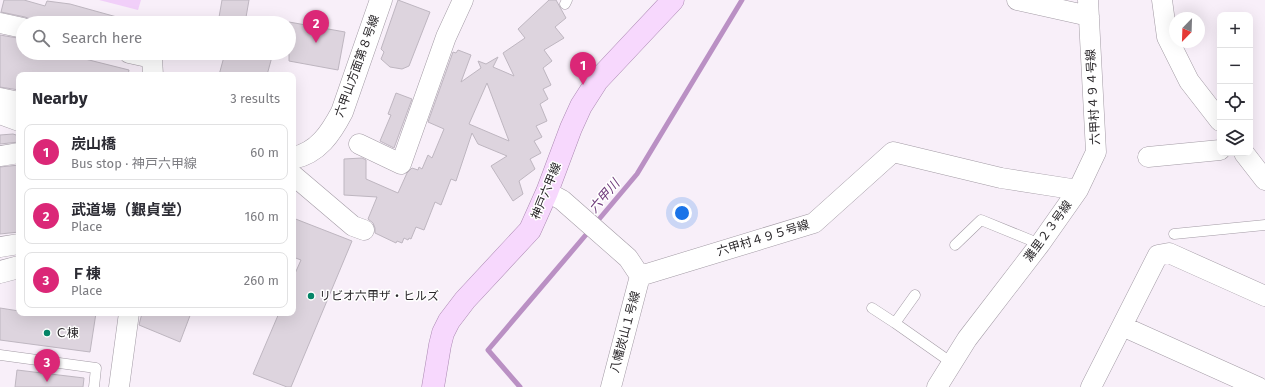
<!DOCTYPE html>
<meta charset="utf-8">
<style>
body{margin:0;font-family:"Fira Sans","Noto Sans JP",sans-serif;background:#f2f2f3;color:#2b2b33}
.controls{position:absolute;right:12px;top:12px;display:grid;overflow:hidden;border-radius:8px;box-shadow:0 4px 16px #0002}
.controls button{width:36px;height:36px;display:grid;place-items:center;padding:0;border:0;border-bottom:1px solid #e1e1e2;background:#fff;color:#2b2b33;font:20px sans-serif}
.compass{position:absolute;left:1169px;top:12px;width:36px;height:36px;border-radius:50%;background:#fff;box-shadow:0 4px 16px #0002;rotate:203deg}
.you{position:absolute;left:682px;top:213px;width:14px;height:14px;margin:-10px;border:3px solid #fff;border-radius:50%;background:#1a73e8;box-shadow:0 0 0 6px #1a73e833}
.badge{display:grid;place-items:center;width:26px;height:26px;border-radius:50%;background:#db2777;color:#fff;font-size:13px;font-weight:700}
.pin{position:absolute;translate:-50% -33px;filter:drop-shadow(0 1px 2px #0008)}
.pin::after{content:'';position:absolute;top:21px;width:14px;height:12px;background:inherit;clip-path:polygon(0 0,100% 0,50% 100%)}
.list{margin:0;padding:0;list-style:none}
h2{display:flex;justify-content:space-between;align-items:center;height:52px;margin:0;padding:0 16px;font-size:17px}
h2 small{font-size:13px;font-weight:400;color:#7c7c81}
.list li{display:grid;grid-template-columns:26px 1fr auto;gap:12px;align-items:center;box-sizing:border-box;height:56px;margin:0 8px 8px;padding:0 8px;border:1px solid #e1e1e2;border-radius:8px}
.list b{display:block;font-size:15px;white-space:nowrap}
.list p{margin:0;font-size:13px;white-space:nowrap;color:#7c7c81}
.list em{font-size:13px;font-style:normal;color:#7c7c81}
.icon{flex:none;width:22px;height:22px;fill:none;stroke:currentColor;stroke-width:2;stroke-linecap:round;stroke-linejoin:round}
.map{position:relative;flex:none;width:1265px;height:387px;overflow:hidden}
.search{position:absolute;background:#fff;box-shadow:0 4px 16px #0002;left:16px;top:16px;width:280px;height:44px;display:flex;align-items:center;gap:10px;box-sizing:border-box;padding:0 14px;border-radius:22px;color:#7c7c81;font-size:15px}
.panel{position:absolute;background:#fff;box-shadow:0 4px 16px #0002;left:16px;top:72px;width:280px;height:244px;border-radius:8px}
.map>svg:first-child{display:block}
.green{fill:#f1cff9}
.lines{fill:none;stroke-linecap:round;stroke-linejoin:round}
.stream{stroke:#ba90c4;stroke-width:5}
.building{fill:#ddd4de;stroke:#beb6c0;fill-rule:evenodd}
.service-casing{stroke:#a39ba5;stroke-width:11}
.minor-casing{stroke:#a39ba5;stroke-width:21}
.tertiary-casing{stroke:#a39ba5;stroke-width:23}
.primary-casing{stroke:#ab89b2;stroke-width:23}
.service{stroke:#fff;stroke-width:10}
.minor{stroke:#fff;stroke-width:20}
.tertiary{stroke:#fff;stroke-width:22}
.primary{stroke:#f7d8fd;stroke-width:22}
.poi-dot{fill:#058568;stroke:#fff;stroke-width:1.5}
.labels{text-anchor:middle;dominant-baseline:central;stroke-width:3;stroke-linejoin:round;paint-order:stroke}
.street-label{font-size:12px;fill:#2a272a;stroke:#fff}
.poi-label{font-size:12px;fill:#2a272a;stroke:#fff;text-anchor:start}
.water-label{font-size:13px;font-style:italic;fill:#703c7c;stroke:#fff}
</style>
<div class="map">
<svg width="1265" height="387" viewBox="0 0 1265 387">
<rect width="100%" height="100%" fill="#f8eff9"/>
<path class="green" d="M99,0H141L138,10Z"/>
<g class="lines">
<path class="stream" d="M595,224L637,174L742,0
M520,387L488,350L590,230"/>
</g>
<path class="building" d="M4,0H24L45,6L47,1L70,4L124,19L123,23H33L30,19L25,17L1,12Z
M222,0H249L245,23H218Z
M398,0L430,12L409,66L402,69L390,67L381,59L384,52L381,49Z
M549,0H556L566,18L555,27L564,38L544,50L552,61L543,68L551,85L543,89L548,99L540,104L547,121L536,126L542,137L534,141L541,153L530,159L535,169L519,181L523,194L513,201L491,166L507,156L478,144L472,133L456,181L451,179L441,205L435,202L424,230L416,227L411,239L409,238L408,240L404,238L402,243L397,241L396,243L375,233V228L373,223L368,219L377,197L344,195V159L362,158L366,160V179L398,193L407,173L412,168L418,170L419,167L422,169L428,155L432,158L444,129L428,122L453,52L456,53L458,50L471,55L461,82L481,68L478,61L486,64L498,57L493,67L514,76L503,53L525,38L518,29ZM487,83L509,141L469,124Z
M289,22L345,32L338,70L289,61Z
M0,35L23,39V53H57L68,56L69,53H72L81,55V58L129,70L128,75H19V90L0,87Z
M225,53H273L267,75H219Z
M396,93L412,99L394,148L380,141L391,115L388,114Z
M13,134L19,136V142L0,144V135Z
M19,165V232L0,234V167Z
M293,218L352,241L291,387H287L253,374L279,313H293V278L301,260L293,257Z
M0,308L19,311V313H96L90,352L0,340Z
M142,313H191L180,342L139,325Z
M17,370L84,378L83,387H15Z"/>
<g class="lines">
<defs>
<path id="service" d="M565,4L567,0
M1174,234L1265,225
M955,245L981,220L1040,244
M915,295L895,323L952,363
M872,308L895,323
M0,355L96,368L94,387"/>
<path id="minor" d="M1017,0L1089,16
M1162,0L1167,37L1189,81L1220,121
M0,23L23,28
M129,53L152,58L153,75
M0,98L19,102
M0,114L19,121
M359,144L401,164L446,37L463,0
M1244,153L1265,180
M0,156L19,153
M1148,157L1220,150
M293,175L353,226L364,230
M547,192L562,200L628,258L640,276
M0,247L19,244
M640,276L814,223L893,152L1001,178L1078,190
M1122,326L1258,387
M119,387L129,313
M611,387L640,276
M937,387L967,339L1040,244L1078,190L1096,152L1088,0
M1091,387L1158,255L1169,253L1265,296"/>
<path id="tertiary" d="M293,158C318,153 331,133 342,112L381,0
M0,272L19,267"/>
<path id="primary" d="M433,387L440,345L443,333L449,321L465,300L530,230L547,192L571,128L581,106L597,81L673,0"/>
</defs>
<use href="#service" class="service-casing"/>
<use href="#minor" class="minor-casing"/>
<use href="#tertiary" class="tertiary-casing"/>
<use href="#primary" class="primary-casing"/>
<use href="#service" class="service"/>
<use href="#minor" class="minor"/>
<use href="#tertiary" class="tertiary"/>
<use href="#primary" class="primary"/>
</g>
<g class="poi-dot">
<circle cx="311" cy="296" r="4"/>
<circle cx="47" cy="333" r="4"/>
</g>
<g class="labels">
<g class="street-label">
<text transform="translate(357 66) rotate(-70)">六甲山方面第８号線</text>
<text transform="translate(1093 97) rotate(-93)">六甲村４９４号線</text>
<text transform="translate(546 191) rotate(-68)">神戸六甲線</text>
<text transform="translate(1048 231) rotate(-54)">灘里２３号線</text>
<text transform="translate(763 238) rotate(-17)">六甲村４９５号線</text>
<text transform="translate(625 332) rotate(-75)">八幡炭山１号線</text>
</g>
<g class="poi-label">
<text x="319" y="296">リビオ六甲ザ・ヒルズ</text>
<text x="55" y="333">Ｃ棟</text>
</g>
<g class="water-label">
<text transform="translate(604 196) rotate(-50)">六甲川</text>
</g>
</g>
</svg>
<div class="controls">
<button>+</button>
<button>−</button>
<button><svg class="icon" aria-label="locate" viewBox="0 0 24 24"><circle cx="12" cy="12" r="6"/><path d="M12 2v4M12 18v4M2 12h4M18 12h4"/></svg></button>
<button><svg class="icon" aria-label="layers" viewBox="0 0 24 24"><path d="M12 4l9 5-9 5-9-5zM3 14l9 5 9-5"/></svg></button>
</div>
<svg class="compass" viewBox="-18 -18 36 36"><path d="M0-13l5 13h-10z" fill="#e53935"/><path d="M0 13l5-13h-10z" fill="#7c7c81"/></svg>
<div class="you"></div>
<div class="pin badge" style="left:583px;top:85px">1</div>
<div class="pin badge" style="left:316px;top:43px">2</div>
<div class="pin badge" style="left:47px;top:382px">3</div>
<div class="search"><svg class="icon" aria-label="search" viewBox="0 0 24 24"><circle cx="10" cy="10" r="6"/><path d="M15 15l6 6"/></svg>Search here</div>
<section class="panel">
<h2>Nearby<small>3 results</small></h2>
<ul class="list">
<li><span class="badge">1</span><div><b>炭山橋</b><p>Bus stop · 神戸六甲線</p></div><em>60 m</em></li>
<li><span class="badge">2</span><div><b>武道場（艱貞堂）</b><p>Place</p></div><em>160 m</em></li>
<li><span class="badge">3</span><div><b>Ｆ棟</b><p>Place</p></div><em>260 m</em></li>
</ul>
</section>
</div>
